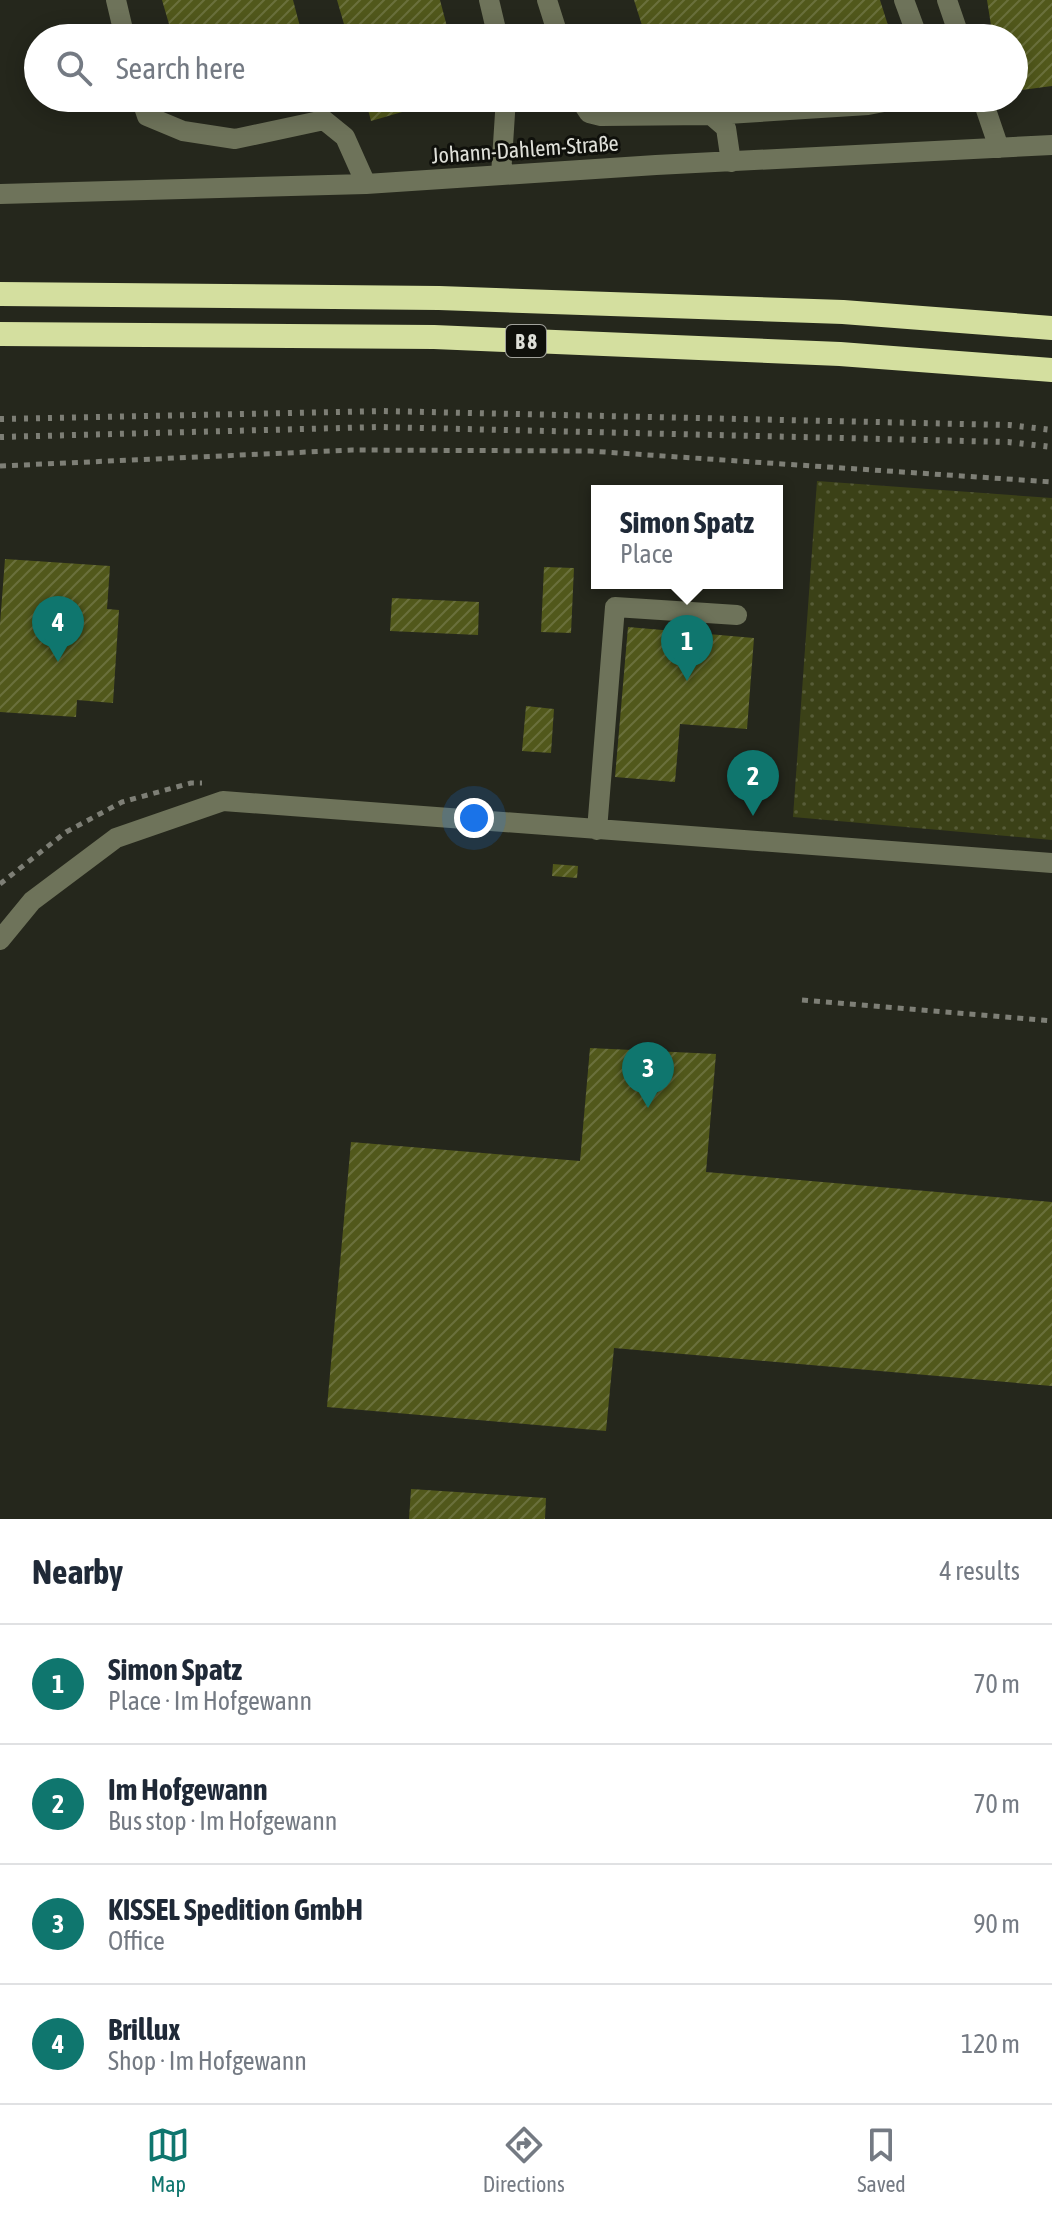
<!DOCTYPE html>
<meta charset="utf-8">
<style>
body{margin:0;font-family:"Asap Condensed",sans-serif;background:#f2f2f3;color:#1f2937}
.you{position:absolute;left:474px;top:818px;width:28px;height:28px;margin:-20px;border:6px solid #fff;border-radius:50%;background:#1a73e8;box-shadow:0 0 0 12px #1a73e833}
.badge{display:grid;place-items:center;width:52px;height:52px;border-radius:50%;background:#0f766e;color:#fff;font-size:26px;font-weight:700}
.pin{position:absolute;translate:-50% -66px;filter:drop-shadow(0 2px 4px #0008)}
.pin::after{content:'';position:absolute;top:42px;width:28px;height:24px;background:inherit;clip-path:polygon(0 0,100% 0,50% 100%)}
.popup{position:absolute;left:591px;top:485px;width:192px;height:104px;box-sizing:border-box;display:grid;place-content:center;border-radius:0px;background:#fff;filter:drop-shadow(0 2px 6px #0005);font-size:26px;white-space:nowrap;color:#747a83}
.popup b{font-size:30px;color:#1f2937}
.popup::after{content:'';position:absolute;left:50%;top:100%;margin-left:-16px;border:16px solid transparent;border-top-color:#fff}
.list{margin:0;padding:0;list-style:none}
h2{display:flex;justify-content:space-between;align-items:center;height:104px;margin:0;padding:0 32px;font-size:34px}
h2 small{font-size:26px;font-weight:400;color:#747a83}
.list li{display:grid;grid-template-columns:52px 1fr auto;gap:24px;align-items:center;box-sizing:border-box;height:120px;padding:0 32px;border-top:2px solid #e0e1e3}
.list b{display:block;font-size:30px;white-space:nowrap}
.list p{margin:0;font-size:26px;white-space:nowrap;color:#747a83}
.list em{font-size:26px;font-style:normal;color:#747a83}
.icon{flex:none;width:44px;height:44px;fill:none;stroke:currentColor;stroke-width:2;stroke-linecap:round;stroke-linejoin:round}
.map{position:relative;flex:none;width:1052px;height:1519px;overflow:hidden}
.search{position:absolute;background:#fff;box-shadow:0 4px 20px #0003;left:24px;right:24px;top:24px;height:88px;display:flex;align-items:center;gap:20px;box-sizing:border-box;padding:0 28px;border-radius:44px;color:#747a83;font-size:30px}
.sheet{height:584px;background:#fff}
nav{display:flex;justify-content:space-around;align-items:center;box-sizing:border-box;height:112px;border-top:2px solid #e0e1e3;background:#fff;font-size:22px;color:#747a83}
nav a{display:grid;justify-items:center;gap:4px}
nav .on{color:#0f766e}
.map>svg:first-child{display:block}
.green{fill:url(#green-dots)}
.building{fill:url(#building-hatch)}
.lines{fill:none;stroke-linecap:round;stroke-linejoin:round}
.path{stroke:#7e7f76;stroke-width:5;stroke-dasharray:6 6;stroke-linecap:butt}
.minor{stroke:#6e735a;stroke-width:20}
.highway{stroke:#d4df9f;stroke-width:24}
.rail{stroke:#7d7e75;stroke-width:6;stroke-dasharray:4 8;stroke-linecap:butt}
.labels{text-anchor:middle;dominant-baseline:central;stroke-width:6;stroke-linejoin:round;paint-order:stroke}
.shield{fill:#0f100b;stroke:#a1a29b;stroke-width:2}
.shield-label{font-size:20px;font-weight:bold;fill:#dfe0d9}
.street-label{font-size:22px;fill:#dfe0d9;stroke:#0f100b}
</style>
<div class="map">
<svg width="1052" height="1519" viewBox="0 0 1052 1519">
<defs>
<pattern id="green-dots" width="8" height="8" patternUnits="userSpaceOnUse" patternTransform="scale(2)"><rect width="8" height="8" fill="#3b4117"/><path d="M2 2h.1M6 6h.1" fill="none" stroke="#575c38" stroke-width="1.8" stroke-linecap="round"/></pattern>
<pattern id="building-hatch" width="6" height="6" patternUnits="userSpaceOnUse" patternTransform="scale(2)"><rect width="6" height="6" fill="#51581b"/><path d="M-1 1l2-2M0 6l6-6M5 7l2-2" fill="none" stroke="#6a703c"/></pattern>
</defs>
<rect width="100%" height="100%" fill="#25271c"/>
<path class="green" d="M817,481L1052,498V840L793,817Z"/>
<path class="building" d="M162,0H293L303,38H173Z
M337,0H440L450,38H348Z
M634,0H880L892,38H646Z
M987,0H1052V86L1014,91V38H993Z
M365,98H447V99L371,121Z
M592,98H635L609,108Z
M639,98H665L662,106H643Z
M5,559L110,566L107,609L119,610L113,703L77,700L76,717L0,712V624Z
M544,567L574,568L571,633L541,632Z
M392,598L479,602L478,635L390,631Z
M628,627L754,638L747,729L680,724L675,782L615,777Z
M526,706L554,709L551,753L522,751Z
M553,864L578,866L577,878L552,876Z
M590,1048L716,1054L706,1172L1052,1202V1386L614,1348L606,1431L327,1407L351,1142L580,1161Z
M411,1489L546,1498L545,1519H409Z"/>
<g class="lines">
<path class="path" d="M0,466L352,450L589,451L1052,482
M0,884L66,832L122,802L191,783H202
M802,1000L1052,1021"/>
<path class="minor" d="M116,0L125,38
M489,0L498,38
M547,0L559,38
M904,0L918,38
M947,0L960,38
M141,98L147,116L183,131L235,139L324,120L345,137L366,184
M579,98L589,113L601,116L711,115L726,128L731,162
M982,98L999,148
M711,115L868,105L905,98
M501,175L506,98
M0,194L366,184L656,165L1052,145
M597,830L615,607L737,615
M0,940L32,901L116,838L223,801L1052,863"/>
<path class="highway" d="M0,294L439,298L843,312L1052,328
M0,334L434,337L840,354L1052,370"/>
<path class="rail" d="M0,419L382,411L1009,425L1052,430
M0,437L380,427L1008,442L1052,447"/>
</g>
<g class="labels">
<rect class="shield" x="506" y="325" width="40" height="32" rx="6"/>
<g class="shield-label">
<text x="526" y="341">B 8</text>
</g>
<g class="street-label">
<text transform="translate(525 149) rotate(-4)">Johann-Dahlem-Straße</text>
</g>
</g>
</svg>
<div class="you"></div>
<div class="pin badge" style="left:687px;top:681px">1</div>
<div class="popup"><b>Simon Spatz</b>Place</div>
<div class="pin badge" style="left:753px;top:816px">2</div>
<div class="pin badge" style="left:648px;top:1108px">3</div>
<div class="pin badge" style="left:58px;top:662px">4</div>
<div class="search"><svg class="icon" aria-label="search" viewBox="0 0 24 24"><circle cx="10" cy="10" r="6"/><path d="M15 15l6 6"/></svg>Search here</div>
</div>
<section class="sheet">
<h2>Nearby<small>4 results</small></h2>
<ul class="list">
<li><span class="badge">1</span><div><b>Simon Spatz</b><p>Place · Im Hofgewann</p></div><em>70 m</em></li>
<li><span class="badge">2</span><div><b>Im Hofgewann</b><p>Bus stop · Im Hofgewann</p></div><em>70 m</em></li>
<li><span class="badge">3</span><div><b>KISSEL Spedition GmbH</b><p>Office</p></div><em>90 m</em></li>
<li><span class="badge">4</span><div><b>Brillux</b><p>Shop · Im Hofgewann</p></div><em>120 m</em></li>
</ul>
</section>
<nav>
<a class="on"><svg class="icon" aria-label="map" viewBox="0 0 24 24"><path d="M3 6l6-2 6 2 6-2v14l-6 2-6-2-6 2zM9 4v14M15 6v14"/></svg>Map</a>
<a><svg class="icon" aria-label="directions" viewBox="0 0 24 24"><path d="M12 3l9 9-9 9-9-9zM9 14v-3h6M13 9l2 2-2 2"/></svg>Directions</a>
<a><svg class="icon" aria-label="saved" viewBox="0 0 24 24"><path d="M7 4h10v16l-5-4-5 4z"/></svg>Saved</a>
</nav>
